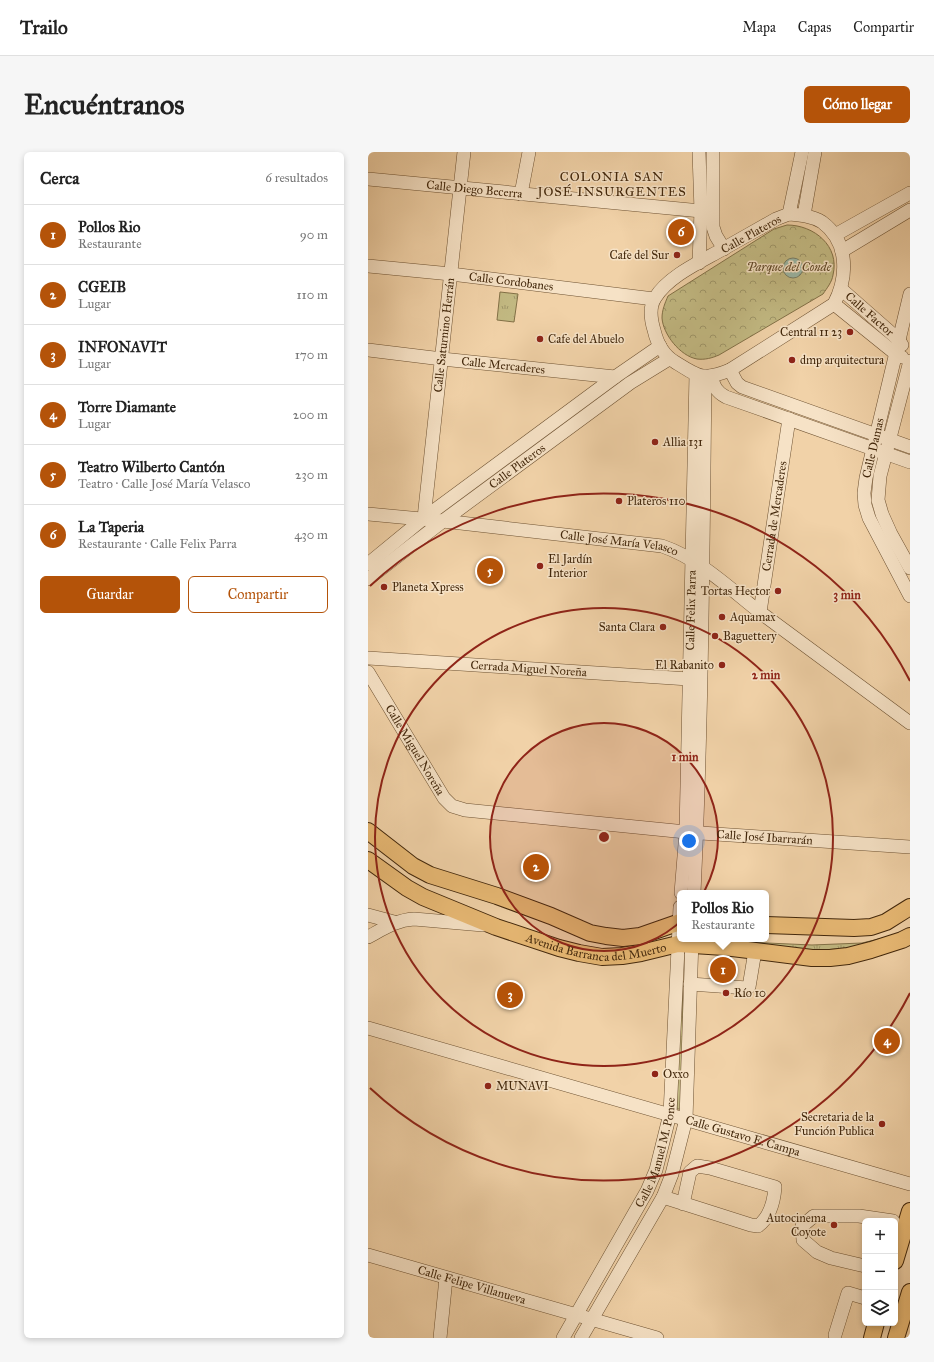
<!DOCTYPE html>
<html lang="es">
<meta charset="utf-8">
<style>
body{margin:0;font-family:"IM FELL Great Primer",serif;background:#f6f6f6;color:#222}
.controls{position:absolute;right:12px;bottom:12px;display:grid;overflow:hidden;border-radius:6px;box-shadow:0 2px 6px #0003}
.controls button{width:36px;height:36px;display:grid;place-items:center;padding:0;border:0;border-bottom:1px solid #e0e0e0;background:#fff;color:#222;font:20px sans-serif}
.you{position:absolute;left:321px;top:689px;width:14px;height:14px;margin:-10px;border:3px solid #fff;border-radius:50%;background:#1a73e8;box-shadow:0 0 0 6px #1a73e833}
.badge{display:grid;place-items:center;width:26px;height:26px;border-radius:50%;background:#b45309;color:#fff;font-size:13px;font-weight:700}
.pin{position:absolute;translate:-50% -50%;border:2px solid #fff;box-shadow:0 1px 4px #0006}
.popup{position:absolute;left:309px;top:738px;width:92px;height:52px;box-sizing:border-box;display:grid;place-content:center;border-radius:6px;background:#fff;filter:drop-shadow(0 1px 3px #0005);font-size:13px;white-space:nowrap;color:#767676}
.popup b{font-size:15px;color:#222}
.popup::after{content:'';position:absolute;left:50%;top:100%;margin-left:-8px;border:8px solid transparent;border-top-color:#fff}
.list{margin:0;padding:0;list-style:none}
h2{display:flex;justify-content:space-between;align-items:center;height:52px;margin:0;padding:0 16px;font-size:17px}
h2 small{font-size:13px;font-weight:400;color:#767676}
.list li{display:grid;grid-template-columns:26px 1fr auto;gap:12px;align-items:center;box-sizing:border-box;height:60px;padding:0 16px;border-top:1px solid #e0e0e0}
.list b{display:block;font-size:15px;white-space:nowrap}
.list p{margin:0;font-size:13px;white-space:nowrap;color:#767676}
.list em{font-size:13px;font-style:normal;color:#767676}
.actions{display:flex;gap:8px;padding:12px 16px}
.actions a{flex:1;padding:9px 0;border:1px solid #b45309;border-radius:6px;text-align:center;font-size:14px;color:#b45309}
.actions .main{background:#b45309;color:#fff}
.icon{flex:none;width:22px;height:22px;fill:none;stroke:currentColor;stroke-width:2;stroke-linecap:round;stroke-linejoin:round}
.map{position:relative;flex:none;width:542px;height:1186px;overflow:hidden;border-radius:6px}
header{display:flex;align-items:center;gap:24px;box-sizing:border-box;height:56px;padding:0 20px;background:#fff;border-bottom:1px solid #e0e0e0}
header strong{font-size:19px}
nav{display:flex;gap:22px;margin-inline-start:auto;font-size:14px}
.intro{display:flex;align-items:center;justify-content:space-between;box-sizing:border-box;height:96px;padding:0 24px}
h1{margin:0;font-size:28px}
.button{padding:10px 18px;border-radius:6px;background:#b45309;color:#fff;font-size:14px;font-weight:700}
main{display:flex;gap:24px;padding:0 24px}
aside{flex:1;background:#fff;border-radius:6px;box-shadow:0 2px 6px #0003}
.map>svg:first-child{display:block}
.grass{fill:url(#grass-tufts);stroke:#827046}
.park{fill:url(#park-crowns);stroke:#827046}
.water{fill:url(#water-ripples);stroke:#777e69}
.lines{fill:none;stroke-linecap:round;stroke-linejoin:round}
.minor-casing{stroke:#6e5232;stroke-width:14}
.major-casing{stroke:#42270b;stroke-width:18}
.minor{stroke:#f6e2c6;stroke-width:13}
.major{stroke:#e8b974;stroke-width:16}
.ring{fill:none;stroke:#8f2418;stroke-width:2}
.poi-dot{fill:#8f2418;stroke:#f6e2c6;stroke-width:1.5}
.labels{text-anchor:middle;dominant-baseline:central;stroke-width:3;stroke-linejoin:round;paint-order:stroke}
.street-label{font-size:12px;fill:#42270b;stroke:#f6e2c6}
.poi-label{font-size:12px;fill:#42270b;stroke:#f6e2c6;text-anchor:start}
.park-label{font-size:12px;font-style:italic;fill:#5c4423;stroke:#f6e2c6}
.neighbourhood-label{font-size:13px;letter-spacing:1px;fill:#42270b;stroke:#f6e2c6}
.centre{fill:#8f2418;stroke:#f6e2c6;stroke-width:2}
.ring-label{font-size:12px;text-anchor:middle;font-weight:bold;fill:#8f2418;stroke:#f6e2c6;stroke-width:3;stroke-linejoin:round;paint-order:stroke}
</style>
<header>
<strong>Trailo</strong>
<nav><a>Mapa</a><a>Capas</a><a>Compartir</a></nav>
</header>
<div class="intro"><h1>Encuéntranos</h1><a class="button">Cómo llegar</a></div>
<main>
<aside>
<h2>Cerca<small>6 resultados</small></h2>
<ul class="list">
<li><span class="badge">1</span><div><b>Pollos Rio</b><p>Restaurante</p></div><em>90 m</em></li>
<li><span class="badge">2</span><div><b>CGEIB</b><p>Lugar</p></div><em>110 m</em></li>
<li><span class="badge">3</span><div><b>INFONAVIT</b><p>Lugar</p></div><em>170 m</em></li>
<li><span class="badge">4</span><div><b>Torre Diamante</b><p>Lugar</p></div><em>200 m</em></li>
<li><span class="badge">5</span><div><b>Teatro Wilberto Cantón</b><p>Teatro · Calle José María Velasco</p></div><em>230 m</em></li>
<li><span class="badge">6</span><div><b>La Taperia</b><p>Restaurante · Calle Felix Parra</p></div><em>430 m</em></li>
</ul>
<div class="actions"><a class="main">Guardar</a><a>Compartir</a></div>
</aside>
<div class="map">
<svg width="542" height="1186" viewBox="0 0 542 1186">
<defs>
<pattern id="grass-tufts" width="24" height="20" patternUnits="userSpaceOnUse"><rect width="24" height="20" fill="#c2b982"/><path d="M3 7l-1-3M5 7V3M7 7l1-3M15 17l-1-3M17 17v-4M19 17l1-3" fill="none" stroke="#9f9669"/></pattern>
<pattern id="park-crowns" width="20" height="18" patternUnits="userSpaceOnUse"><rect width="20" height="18" fill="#c2b982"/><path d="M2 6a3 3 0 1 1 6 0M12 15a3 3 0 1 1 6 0" fill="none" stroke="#9f9669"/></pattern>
<pattern id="water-ripples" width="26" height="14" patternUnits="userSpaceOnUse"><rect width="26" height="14" fill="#9bb8a7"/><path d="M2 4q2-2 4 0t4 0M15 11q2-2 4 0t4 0" fill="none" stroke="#809686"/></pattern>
</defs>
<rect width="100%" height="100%" fill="#f1d2a8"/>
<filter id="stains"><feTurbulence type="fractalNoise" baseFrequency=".005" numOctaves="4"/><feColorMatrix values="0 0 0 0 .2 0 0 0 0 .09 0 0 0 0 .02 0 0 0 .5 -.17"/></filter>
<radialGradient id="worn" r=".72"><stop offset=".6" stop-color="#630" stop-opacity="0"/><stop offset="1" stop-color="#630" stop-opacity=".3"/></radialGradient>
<path class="grass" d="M132,140L150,142L146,170L129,168Z
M523,784L514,793L444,799L332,788L444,793L494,791Z
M306,815H314L317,957H309Z"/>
<path class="park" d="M419,73C446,73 472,94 465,123C464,130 459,136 455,142L351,203C344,206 337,208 329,207C312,204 295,182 294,166C294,158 297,151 300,144L406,77Z"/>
<path class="water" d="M415 116a10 10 0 1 1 20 0a10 10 0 1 1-20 0Z"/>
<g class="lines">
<defs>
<g id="minor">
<path d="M331,0L333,59L331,111"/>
<path d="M345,0V75L348,84L356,97"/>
<path id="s1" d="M0,27L333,59"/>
<path d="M153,42L161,0"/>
<path d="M421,62C432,63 444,64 454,70C481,90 480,125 466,152L362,218C335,229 331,225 307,210C295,203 289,191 286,178C283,168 281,155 287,146C300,124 334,109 355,97C373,87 390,77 408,67Z"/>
<path d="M421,62L434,0"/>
<path d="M436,63L447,0"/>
<path d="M467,83L542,41"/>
<path d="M474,99L542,58"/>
<path id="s2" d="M0,114L83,122L286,147"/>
<path id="s3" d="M473,137L531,188L534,193"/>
<path d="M542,142L498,326L496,341L497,353L501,366L542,444"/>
<path d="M466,152L528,202L534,205"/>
<path id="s4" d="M0,198L74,207L247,225"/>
<path d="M542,209L512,324L510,348L514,362L523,382L542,416"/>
<path d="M362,218L369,231L374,235L542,295"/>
<path d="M343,224C346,234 348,240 358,245L542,310"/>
<path id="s5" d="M0,362L75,369L294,394C332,407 362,437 393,461C443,498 492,534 542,571"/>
<path id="s6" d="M56,366L96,0"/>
<path d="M0,412L56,366L247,225L292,194"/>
<path id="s7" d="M0,427L75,369L262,231L301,207"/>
<path id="s8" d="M392,460L421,267"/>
<path id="s9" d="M0,506L321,527"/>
<path id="s10" d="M0,520L76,646L84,654L97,658L318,680L542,695"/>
<path id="s11" d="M313,741L318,680L328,223"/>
<path d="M326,741C334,569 335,396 337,224"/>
<path d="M0,763L26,770"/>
<path d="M0,785C15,777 28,768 46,767L115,773"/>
<path d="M322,832L379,836L381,835L387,799"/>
<path id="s12" d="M0,876L542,1032"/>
<path d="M295,1045L383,1073L390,1074C402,1065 406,1049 407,1035L342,1016L329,1014L322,1020L315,1052"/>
<path id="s13" d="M0,1103L289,1186"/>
<path d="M497,1114L463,1106L449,1100L435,1088L434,1074L446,1064H491L525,1069"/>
<path d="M467,1183L480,1141L497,1146"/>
<path d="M72,1186L78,1126"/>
<path id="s14" d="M195,1186L279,1039L288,1018L302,962L312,755"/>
<path d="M213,1186L295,1045L304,1022L318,967L324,787"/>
</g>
<g id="major">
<path d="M0,679L45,714L62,723L129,744L183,764L222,781L238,784L255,786L272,784L312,770"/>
<path id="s15" d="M0,708L39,736L55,745L128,775L191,796L211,801L234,805L254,804L273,801L310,792L356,795L444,806H462L480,804L503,798L534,788L542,784"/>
<path d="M398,773L486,776L503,775L518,770L542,755"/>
<path d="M527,1109L542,1059"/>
<path d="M504,1186L508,1171"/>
<path d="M528,1186L542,1140"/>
</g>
</defs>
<use href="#minor" class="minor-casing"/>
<use href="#major" class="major-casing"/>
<use href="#minor" class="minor"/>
<use href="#major" class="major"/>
</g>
<circle cx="236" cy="685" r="114" fill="#8f2418" fill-opacity=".12"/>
<g class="ring">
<circle cx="236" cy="685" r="114"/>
<circle cx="236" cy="685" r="229"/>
<path d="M542 841A343 343 0 0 1 2 936M2 434A343 343 0 0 1 542 529"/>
</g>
<g class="poi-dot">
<circle cx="309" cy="103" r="4"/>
<circle cx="482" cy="180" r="4"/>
<circle cx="172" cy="187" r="4"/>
<circle cx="424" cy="208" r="4"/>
<circle cx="287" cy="290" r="4"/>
<circle cx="251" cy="349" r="4"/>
<circle cx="172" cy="414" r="4"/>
<circle cx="16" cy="435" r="4"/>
<circle cx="410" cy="439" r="4"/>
<circle cx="354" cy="465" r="4"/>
<circle cx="295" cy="475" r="4"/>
<circle cx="347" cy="484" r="4"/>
<circle cx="354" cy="513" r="4"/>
<circle cx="358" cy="841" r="4"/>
<circle cx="287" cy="922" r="4"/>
<circle cx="120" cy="934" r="4"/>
<circle cx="514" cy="972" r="4"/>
<circle cx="466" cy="1073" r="4"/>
</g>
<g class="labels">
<g class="street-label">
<text stroke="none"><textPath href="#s1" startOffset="107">Calle Diego Becerra</textPath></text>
<text transform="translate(383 82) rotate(-29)">Calle Plateros</text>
<text stroke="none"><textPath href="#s2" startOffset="144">Calle Cordobanes</textPath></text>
<text stroke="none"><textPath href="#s3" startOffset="38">Calle Factor</textPath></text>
<text stroke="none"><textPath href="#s6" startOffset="184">Calle Saturnino Herrán</textPath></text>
<text stroke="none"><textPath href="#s4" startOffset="136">Calle Mercaderes</textPath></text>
<text transform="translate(505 296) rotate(-77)">Calle Damas</text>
<text stroke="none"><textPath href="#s7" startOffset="187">Calle Plateros</textPath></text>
<text stroke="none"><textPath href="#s8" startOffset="97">Cerrada de Mercaderes</textPath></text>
<text stroke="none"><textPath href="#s5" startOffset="253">Calle José María Velasco</textPath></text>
<text stroke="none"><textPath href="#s11" startOffset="283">Calle Felix Parra</textPath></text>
<text stroke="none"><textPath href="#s9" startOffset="161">Cerrada Miguel Noreña</textPath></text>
<text stroke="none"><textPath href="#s10" startOffset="91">Calle Miguel Noreña</textPath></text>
<text stroke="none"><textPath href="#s10" startOffset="473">Calle José Ibarrarán</textPath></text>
<text stroke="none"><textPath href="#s15" startOffset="249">Avenida Barranca del Muerto</textPath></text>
<text stroke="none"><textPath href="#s12" startOffset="390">Calle Gustavo E. Campa</textPath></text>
<text stroke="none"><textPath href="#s14" startOffset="209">Calle Manuel M. Ponce</textPath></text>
<text stroke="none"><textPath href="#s13" startOffset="108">Calle Felipe Villanueva</textPath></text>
</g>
<g class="poi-label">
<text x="301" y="103" text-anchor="end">Cafe del Sur</text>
<text x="474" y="180" text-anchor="end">Central 11 23</text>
<text x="180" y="187">Cafe del Abuelo</text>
<text x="432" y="208">dmp arquitectura</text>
<text x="295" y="290">Allia 131</text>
<text x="259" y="349">Plateros 110</text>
<text x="180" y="407">El Jardín<tspan x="180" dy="14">Interior</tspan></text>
<text x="24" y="435">Planeta Xpress</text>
<text x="402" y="439" text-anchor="end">Tortas Hector</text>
<text x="362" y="465">Aquamax</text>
<text x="287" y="475" text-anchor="end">Santa Clara</text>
<text x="355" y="484">Baguettery</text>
<text x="346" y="513" text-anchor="end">El Rabanito</text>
<text x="366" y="841">Río 10</text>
<text x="295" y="922">Oxxo</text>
<text x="128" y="934">MUNAVI</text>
<text x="506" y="965" text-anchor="end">Secretaria de la<tspan x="506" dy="14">Función Publica</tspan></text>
<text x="458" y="1066" text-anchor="end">Autocinema<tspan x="458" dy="14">Coyote</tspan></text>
</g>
<g class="park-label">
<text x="421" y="115">Parque del Conde</text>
</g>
<g class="neighbourhood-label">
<text x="244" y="25">COLONIA SAN<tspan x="244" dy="15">JOSÉ INSURGENTES</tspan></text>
</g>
</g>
<circle cx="236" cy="685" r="6" class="centre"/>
<g class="ring-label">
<text x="479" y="447">3 min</text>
<text x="398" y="527">2 min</text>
<text x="317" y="609">1 min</text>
</g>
<rect width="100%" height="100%" filter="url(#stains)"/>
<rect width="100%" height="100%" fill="url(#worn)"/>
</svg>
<div class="controls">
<button>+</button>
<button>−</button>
<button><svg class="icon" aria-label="layers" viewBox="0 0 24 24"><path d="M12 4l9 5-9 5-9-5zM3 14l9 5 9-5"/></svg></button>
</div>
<div class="you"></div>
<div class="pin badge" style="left:355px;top:818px">1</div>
<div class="popup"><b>Pollos Rio</b>Restaurante</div>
<div class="pin badge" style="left:168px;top:715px">2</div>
<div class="pin badge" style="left:142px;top:843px">3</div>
<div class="pin badge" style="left:519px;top:889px">4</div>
<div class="pin badge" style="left:122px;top:419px">5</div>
<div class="pin badge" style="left:313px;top:80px">6</div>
</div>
</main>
